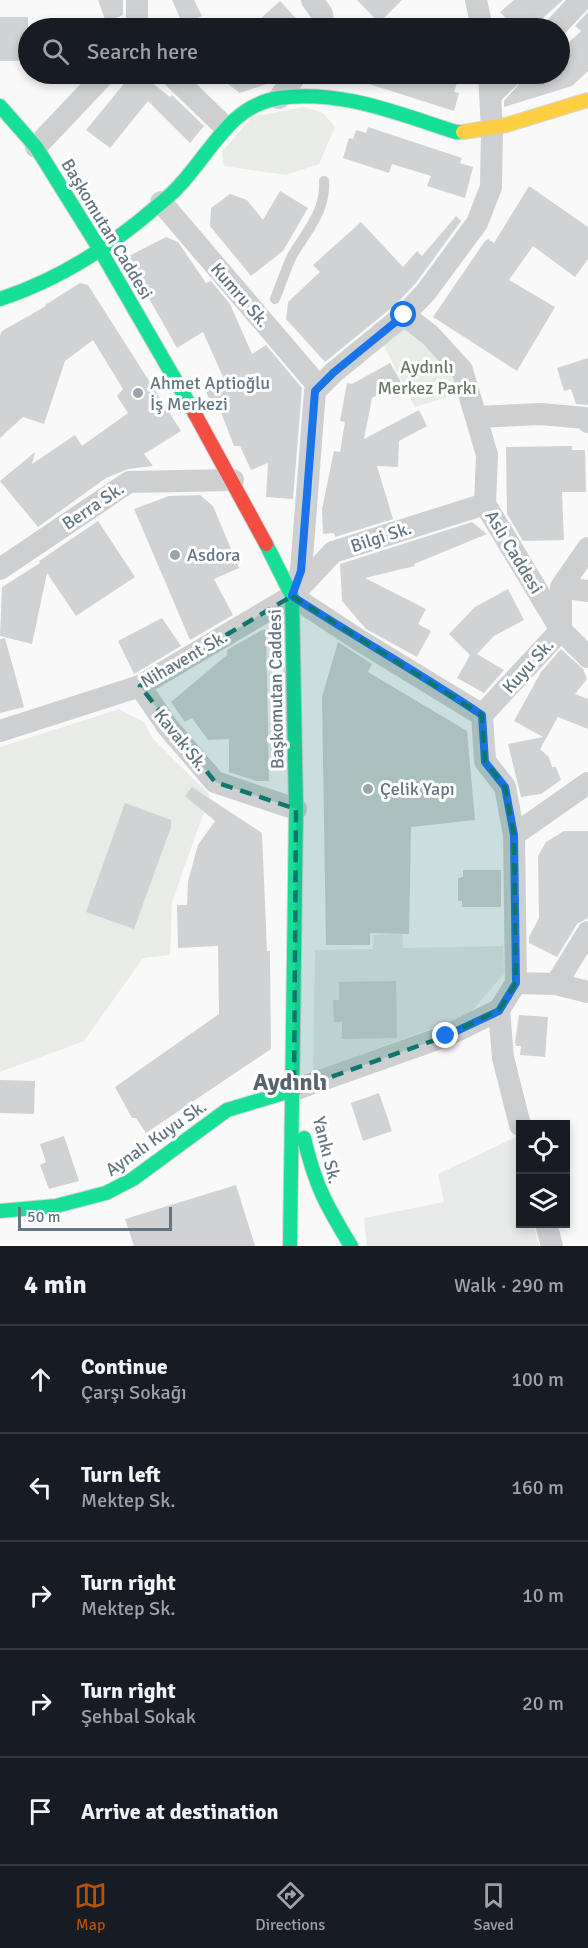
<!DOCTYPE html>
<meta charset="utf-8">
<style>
body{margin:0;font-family:Signika,sans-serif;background:#20242c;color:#f1f3f6}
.controls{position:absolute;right:18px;bottom:18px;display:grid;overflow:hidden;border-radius:0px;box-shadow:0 3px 9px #0003}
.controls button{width:54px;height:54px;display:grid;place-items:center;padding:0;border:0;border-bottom:2px solid #363941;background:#171b24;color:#f1f3f6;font:30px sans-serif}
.scale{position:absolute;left:18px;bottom:15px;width:154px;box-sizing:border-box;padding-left:6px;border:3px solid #657683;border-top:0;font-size:16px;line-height:21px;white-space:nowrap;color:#657683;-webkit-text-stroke:4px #fff;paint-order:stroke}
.stop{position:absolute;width:18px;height:18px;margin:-14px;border:4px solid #1a73e8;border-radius:50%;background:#fff}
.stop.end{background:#1a73e8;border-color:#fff;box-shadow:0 2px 6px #0008}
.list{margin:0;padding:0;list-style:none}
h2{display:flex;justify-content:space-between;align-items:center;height:78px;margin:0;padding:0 24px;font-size:26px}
h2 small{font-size:20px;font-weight:400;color:#9ea1a6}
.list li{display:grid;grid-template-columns:39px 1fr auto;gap:18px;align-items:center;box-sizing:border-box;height:108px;padding:0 24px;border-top:2px solid #363941}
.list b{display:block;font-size:22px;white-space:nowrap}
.list p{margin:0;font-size:20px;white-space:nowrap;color:#9ea1a6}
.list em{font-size:20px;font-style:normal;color:#9ea1a6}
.icon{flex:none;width:33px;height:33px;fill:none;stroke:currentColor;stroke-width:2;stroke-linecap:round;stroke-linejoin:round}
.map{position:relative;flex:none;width:588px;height:1246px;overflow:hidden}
.search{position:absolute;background:#171b24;box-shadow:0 3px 9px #0003;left:18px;right:18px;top:18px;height:66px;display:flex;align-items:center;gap:15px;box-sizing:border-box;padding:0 21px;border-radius:33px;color:#9ea1a6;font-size:22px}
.sheet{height:618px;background:#171b24}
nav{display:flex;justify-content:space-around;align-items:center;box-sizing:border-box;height:84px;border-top:2px solid #363941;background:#171b24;font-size:16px;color:#9ea1a6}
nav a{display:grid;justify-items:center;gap:3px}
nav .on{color:#b45309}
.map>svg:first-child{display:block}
.built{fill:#e8e9e9}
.green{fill:#e8ebe6}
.building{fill:#d0d2d3}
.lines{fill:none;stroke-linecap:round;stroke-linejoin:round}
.fast-casing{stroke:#d5d6d7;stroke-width:16}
.slow-casing{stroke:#d5d6d7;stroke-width:16}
.jam-casing{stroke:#d5d6d7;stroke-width:16}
.lane{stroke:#cecfd0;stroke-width:10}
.street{stroke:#cecfd0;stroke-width:22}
.fast{stroke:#16e098;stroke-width:14}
.slow{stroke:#ffcf43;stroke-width:14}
.jam{stroke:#f24e42;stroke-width:14}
.route{stroke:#1a73e8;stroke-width:8}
.marked{fill:#0f766e;fill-opacity:0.2;stroke:#0f766e;stroke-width:4.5;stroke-dasharray:12 8;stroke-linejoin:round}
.poi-dot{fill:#99a4ac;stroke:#fff;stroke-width:2}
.labels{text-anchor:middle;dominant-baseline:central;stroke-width:6;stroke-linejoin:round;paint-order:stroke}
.street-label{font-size:18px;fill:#657683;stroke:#fff}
.park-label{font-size:18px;fill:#687a64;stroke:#fff}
.poi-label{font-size:18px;fill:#657683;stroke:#fff;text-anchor:start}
.district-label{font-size:24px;font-weight:bold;fill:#57646e;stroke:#fff}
</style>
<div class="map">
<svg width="588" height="1246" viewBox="0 0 588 1246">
<rect width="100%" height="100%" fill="#f9f9f9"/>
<path class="built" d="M402,933L403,948L503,946L504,974L468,1015L313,1072L315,950L373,949L374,935Z
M516,1137L520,1158V1224H534L539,1246H367L364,1218L444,1202L438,1174Z"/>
<path class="green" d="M304,107L323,113L335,127L319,164L286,175L224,166L222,152L252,117Z
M405,326L448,364L458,394L415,407L383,344Z
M119,709L144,722L153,739L210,795L172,902L170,955L143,958L84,1041L0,1072V747Z"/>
<path class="building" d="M98,0H123V15L106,22Z
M172,0H194L202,16L183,25Z
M357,0H402L379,23Z
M514,0H563L532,28H515L500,12Z
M280,1L305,28H250Z
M588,12V71L572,86L504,107V101L528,74H560V51L581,31L575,26Z
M0,17H28V61H0Z
M132,74H141L170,97L172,95L204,126L190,143L148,101L110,148L86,130Z
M214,74H280L275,81L240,93Z
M348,74H460L454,92L459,93L454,111L347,77Z
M368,127L462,158L460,163L473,167L465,198L427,186L431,176L392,164L389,173L343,158L349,138L353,139L356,130L366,133Z
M529,186L588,227V259L575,277L533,246L509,280L555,307L517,371L433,317L485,241L488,239L494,243Z
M280,191L308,208L283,251L251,276L210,226L211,208L230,194L247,200L263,220Z
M456,216L461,221L416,283L395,305L325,362L286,319L288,302L320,272L313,265L361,222L403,267L417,251L422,256Z
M166,237L178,242L206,283L211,281L230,304L252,354L266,345L302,388L293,499L266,497L268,463L251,470L240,446H234L220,410L216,412L203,386L223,377L203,332L177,348L129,263V256Z
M80,283L88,285L181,431L144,454L153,466L128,469L106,478L38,527L0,481L35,452L32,464L75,435L82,446L128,413L117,396L123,389L93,340L65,361L44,424L23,417L0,438V336L2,331L46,306L45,305Z
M588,358V405L576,404L571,389L564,391L557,368Z
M390,363L401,382L372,398L364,439L419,410L427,426L399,441L398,467L377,466L393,519L335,537L334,533L323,534L322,509L334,451L340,452L345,422L340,421L347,383L352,384Z
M572,446V450H585L586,492H562L564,540L523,541L507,514L506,447Z
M200,495L213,506L239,568L214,579L233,615L190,640L134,509L169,496Z
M98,521L135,577L76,616L47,573L32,644L0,636L2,587L40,563L39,561Z
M472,522L487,534L414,564L415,566L365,578L426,609L418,624L431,631L417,657L366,629L342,601L340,564Z
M508,589L524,620L494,636L477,654L504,670L484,693L457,678L470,655L449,634L475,607Z
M162,618L181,646L134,674L118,641Z
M262,630H266L269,781H256L229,772V739L208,740L192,718L185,722L171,702L227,655V650Z
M5,638L24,707L0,713V639Z
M338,642L372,664L368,672L467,731L475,820L411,827L409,934L370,933V945H326L322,697Z
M561,649L583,669L587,679L575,694L588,699V729L558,717L540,749L549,757L552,767H556L561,780L541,794L521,797L508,744L543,737L514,721L541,672Z
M192,787L262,833L267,951H270L271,1049L146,1133L136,1118H132L115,1087L219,1014L218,946L178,948L177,905H187L188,881L198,845L215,821L185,796Z
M125,803L171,820V827L134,929L86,912Z
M564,831H588V918L577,924L557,957L529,943V937L539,918L538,856L546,842Z
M463,870H501V907H462V901H458V878L463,877Z
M396,981L397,1038L342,1039V1022H334L333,1000H339V982Z
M519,1015L548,1017L545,1057L520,1055L521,1046H516L515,1042Z
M0,1080L35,1081L34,1114L0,1113Z
M379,1093L392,1131L363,1141L351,1103Z
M64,1136L79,1181L49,1189L40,1165L46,1162L40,1144Z
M236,1185L255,1246H134L125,1219Z"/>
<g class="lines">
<defs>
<path id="fast" d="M0,106L36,147L99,248L195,414
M0,299C58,280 110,247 156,207C169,197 181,185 191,172C217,141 235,105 279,98C340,89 399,114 456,132H463
M266,544L292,596L296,809L290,1246
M304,1138C315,1185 326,1205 351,1246
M0,1211L56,1206L106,1193L133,1179L227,1110L294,1090"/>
<path id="slow" d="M463,132L506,125L588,100"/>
<path id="jam" d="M195,414L266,544"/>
</defs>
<use href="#fast" class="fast-casing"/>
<use href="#slow" class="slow-casing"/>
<use href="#jam" class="jam-casing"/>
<path class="lane" d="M275,299C281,284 286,268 293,254C308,230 326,210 324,181"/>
<path class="street" d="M312,0L322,14L324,28
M476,0L482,28
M137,28V0
M555,28L581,0
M170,74L224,126
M492,94L512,74
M279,98L297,74
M36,147L105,74
M161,202L319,387
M404,315L430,335L462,370L487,455L485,504L561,630L588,657
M476,417L541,414L585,418L588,422
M0,569L129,482L233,480
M561,587L588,591
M292,596L359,640L482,715L485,761L505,787L514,835L516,983L499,1010L503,1058L520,1125
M292,596L301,571L315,391L333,373L404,315L426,292L477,223L491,187L492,130L489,74
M140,686L167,726L215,782L296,809
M482,715L561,630V587L588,548
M0,731L140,686L292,596L333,552L485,504
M514,835L588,783
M516,983L556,984L588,992
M556,984L588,932
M294,1090L446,1036L499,1010
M546,1224L552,1246"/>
<use href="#fast" class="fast"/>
<use href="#slow" class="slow"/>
<use href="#jam" class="jam"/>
</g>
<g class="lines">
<path class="route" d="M404,315L333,373L315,391L301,571L292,596C355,637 420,673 482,715L485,762L505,787L514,835L516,983L499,1011L446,1036"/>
</g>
<path class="marked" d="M292,596L482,715L485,761L505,787L514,835L516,983L499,1010L446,1036L294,1090L296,809L215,782L140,686Z"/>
<g class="poi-dot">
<circle cx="138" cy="393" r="6"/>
<circle cx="175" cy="555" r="6"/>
<circle cx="368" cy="789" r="6"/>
</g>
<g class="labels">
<g class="street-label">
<text transform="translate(107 229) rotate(59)">Başkomutan Caddesi</text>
<text transform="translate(240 295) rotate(49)">Kumru Sk.</text>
<text transform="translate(93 506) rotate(-34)">Berra Sk.</text>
<text transform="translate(381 537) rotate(-18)">Bilgi Sk.</text>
<text transform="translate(514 552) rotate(59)">Aslı Caddesi</text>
<text transform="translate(184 659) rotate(-30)">Nihavent Sk.</text>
<text transform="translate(528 666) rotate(-48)">Kuyu Sk.</text>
<text transform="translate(276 689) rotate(-91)">Başkomutan Caddesi</text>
<text transform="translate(181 740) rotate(51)">Kavak Sk.</text>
<text transform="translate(156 1138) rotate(-35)">Aynalı Kuyu Sk.</text>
<text transform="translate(327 1150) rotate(76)">Yankı Sk.</text>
</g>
<g class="park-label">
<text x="427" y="367">Aydınlı<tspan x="427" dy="21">Merkez Parkı</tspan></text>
</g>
<g class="poi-label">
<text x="150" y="383">Ahmet Aptioğlu<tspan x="150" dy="21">İş Merkezi</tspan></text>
<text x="187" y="555">Asdora</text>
<text x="380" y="789">Çelik Yapı</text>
</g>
<g class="district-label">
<text x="290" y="1082">Aydınlı</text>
</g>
</g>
</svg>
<div class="controls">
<button><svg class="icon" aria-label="locate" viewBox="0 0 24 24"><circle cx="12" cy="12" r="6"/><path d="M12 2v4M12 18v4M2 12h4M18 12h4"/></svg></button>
<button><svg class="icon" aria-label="layers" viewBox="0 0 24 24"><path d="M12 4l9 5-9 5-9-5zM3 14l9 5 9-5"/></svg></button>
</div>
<div class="scale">50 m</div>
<div class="stop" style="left:404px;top:315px"></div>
<div class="stop end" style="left:446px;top:1036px"></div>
<div class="search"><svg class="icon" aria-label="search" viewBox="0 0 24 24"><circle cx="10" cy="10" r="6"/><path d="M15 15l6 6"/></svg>Search here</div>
</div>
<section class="sheet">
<h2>4 min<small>Walk · 290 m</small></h2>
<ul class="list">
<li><svg class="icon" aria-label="ahead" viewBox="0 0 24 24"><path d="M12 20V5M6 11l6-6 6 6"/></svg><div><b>Continue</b><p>Çarşı Sokağı</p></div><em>100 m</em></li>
<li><svg class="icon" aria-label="left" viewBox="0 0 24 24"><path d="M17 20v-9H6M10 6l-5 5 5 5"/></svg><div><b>Turn left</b><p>Mektep Sk.</p></div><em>160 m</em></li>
<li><svg class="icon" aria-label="right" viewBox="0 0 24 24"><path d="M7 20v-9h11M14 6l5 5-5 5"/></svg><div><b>Turn right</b><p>Mektep Sk.</p></div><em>10 m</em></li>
<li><svg class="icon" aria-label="right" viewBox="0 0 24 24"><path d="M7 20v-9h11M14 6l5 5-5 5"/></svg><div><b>Turn right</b><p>Şehbal Sokak</p></div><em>20 m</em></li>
<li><svg class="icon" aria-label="arrive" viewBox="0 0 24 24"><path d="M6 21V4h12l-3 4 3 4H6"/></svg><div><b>Arrive at destination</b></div></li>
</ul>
</section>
<nav>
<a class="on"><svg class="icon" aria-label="map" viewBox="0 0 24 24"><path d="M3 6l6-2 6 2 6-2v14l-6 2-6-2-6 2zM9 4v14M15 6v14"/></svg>Map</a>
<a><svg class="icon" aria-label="directions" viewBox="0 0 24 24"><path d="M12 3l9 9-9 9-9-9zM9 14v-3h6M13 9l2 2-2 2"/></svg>Directions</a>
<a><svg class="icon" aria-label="saved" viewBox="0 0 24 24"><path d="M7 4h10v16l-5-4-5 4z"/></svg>Saved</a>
</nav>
